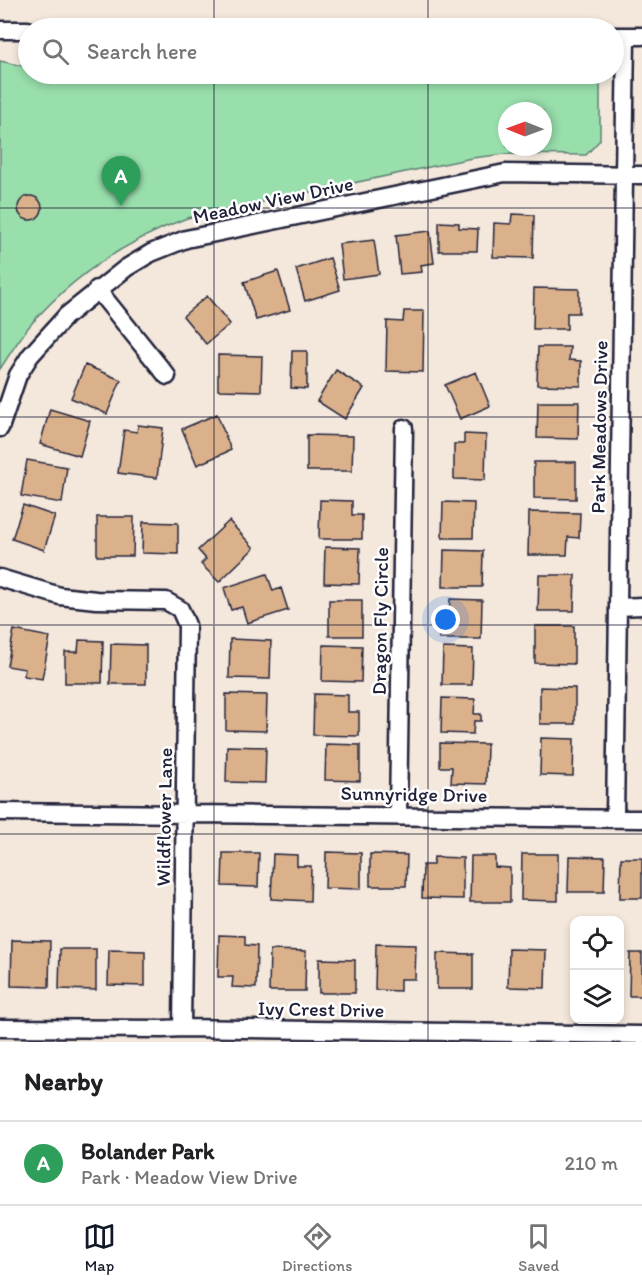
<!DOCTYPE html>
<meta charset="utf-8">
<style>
body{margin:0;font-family:Itim,sans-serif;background:#f2f2f2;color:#202124}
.controls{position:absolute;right:18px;bottom:18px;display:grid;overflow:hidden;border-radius:12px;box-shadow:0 3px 9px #0003}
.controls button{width:54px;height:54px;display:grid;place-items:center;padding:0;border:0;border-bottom:2px solid #e0e0e0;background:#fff;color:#202124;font:30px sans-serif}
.compass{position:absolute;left:498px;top:102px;width:54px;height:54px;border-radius:50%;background:#fff;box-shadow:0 3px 9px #0003;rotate:271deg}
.you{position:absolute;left:446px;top:620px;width:21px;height:21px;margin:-15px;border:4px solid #fff;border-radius:50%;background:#1a73e8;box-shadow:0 0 0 9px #1a73e833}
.badge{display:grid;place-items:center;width:39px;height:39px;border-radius:50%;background:#111827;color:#fff;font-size:20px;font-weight:700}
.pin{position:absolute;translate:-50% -50px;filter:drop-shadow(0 2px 3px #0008)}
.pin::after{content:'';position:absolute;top:32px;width:21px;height:18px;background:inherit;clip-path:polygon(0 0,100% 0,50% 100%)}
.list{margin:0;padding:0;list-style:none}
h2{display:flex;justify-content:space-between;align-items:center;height:78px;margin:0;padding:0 24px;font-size:26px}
h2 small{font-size:20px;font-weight:400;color:#757577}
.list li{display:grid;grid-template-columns:39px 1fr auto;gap:18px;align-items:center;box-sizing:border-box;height:84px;padding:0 24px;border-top:2px solid #e0e0e0}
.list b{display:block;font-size:22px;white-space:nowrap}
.list p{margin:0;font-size:20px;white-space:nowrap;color:#757577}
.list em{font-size:20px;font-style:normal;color:#757577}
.icon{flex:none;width:33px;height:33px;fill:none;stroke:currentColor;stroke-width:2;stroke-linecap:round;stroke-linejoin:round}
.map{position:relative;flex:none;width:642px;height:1042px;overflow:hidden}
.search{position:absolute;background:#fff;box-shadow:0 3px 9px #0003;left:18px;right:18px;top:18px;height:66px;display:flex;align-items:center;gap:15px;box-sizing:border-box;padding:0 21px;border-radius:33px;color:#757577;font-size:22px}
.sheet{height:162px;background:#fff}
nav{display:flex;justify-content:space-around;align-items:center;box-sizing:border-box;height:84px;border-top:2px solid #e0e0e0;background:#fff;font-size:16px;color:#757577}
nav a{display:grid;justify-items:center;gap:3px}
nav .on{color:#111827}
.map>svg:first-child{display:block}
.green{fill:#98dfac;stroke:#5d8074;stroke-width:1.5;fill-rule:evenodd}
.building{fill:#dbb18b;stroke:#22223b;stroke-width:1.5}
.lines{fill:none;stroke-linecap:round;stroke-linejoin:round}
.minor-casing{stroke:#22223b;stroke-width:21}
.minor{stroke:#fff;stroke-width:16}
.grid{fill:none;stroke:#22223b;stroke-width:1.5;stroke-opacity:0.55}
.labels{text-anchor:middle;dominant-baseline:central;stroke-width:5;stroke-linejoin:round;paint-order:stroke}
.street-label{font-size:20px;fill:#22223b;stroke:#fff}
</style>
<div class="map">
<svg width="642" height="1042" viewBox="0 0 642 1042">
<rect width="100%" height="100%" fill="#f4e8dc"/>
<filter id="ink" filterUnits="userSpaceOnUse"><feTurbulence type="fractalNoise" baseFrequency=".0167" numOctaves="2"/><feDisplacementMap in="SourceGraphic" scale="12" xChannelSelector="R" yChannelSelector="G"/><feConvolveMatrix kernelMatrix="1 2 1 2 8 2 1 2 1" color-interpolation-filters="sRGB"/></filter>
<g filter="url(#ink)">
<path class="green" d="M0,61L28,67V74H350L366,75L590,74L600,84V140L586,155L505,154L472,158L187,218C126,241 75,274 32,323C20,337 10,354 0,369ZM507,111H543V147H507Z"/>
<path class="building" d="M18 208a12 12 0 1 1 24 0a12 12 0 1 1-24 0Z
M512,214L534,215L533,258L493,257L494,223L511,224Z
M439,222L459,223V228L478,229L477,251H439Z
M430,231L434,263L421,265L422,272L400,274L396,235Z
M374,240L379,274L343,279L339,244Z
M330,258L340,290L305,301L296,269Z
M278,271L290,310L256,320L244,282Z
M534,288L579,289V313H567V329H533Z
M207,296L230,324L206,344L183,316Z
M404,311H424L423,372L386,371L387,321L403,322Z
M538,347H570L569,360L581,361V386L537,385Z
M292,351H307V389L291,388Z
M218,355L262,356L261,391L218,390Z
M85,365L121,380L107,414L71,398Z
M336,370L364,388L345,419L317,401Z
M476,372L490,406L460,419L445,385Z
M538,402H579L578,439L537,438Z
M50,409L90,421L80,456L40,444Z
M217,414L231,450L197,465L182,429Z
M138,425L163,428L157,478L118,473L124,430L137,432Z
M464,434L486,435L485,480L454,479V444H464Z
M307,435L353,436L352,471H307Z
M27,460L67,467L62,503L21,496Z
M534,462H576V499L534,498Z
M320,500L352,501V515H362V539H319Z
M443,502L474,503L473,538H442Z
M23,505L55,516L44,550L12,539Z
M529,512L580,513L579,538L568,537L567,555H528Z
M97,517H134L133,556H97Z
M229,521L254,548L219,582L201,564L206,559L198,550Z
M143,522L178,523V554L142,553Z
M325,547L360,548L359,584L324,583Z
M444,550L483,551L482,587H443Z
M267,574L273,591L281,588L288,610L247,623L242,607L231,610L224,588Z
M539,575H575L574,611H538Z
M450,599L482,600L481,639H439V616L449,617Z
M329,600H362V636H329Z
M535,626H574V664L535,663Z
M14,630L50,637L42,679L24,676L25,669L7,666Z
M230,639L271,641L270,679L229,678Z
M79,640L103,641L102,683H65V652H78Z
M111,644L146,645V684H110Z
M323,645L362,646L361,682L322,681Z
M443,648L473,649L472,685H442Z
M540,687L575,688V724H540Z
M226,694L267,695L266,731L226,730Z
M314,694L348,695V712H359V736L313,735Z
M442,698L475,699L474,714H481V721H474L473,734L441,733Z
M541,738L574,739L573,776L540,775Z
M440,743L487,744L486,784L451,783L452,767H440Z
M326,744L360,745V781L325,780Z
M227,746L266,747L265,783L226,782Z
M326,852L361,853V889L325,888Z
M223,853H259L258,887L222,886Z
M273,854L297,855V866H311L310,901L271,899Z
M370,854L407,855L406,886H370Z
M522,854H558V901L521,900Z
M471,856H495V867L510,868V902H470Z
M569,856L605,857L604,892H568Z
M434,857L463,858V899L422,898L423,865H433Z
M621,858H642V898H620Z
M219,935L245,936V945L257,946L256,988L232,987L233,977H218Z
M12,940L50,941L49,987L11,986Z
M376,944L416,945L415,979H400V991L375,990Z
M60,949H96V990L59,989Z
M509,949L546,950L545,988L508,987Z
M109,950L145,951V986L108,985Z
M270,950L306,951L305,991H269Z
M437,953L473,954V989H437Z
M630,953H642V996H629Z
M319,959L355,960V993H319Z"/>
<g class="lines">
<defs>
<path id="minor" d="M0,30H28
M614,36H642
M97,289L167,376
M0,428L18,375L30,356L66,316L126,268L151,253L186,239L505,173L642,175
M0,578L60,596L96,600L166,601L180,609L187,625L182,1028
M618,607L642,606
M0,812L642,819
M398,815L404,428
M615,818L626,36
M0,1028L163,1029L182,1028L642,1035"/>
</defs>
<use href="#minor" class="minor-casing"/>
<use href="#minor" class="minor"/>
</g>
</g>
<path class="grid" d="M214,0V28M428,0V28M214,74V1042M428,74V1042M0,208H642M0,417H642M0,625H642M0,834H642"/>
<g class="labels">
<g class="street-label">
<text transform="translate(273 200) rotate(-12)">Meadow View Drive</text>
<text transform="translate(599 427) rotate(-89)">Park Meadows Drive</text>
<text transform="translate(380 621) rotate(-89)">Dragon Fly Circle</text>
<text transform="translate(414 794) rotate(1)">Sunnyridge Drive</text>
<text transform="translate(164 817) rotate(-89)">Wildflower Lane</text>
<text transform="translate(321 1009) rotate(1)">Ivy Crest Drive</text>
</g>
</g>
</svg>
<div class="controls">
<button><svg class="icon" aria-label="locate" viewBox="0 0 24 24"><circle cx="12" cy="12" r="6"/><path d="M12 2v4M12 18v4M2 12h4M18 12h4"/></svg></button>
<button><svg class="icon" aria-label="layers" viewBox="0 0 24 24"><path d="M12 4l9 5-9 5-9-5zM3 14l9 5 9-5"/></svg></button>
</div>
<svg class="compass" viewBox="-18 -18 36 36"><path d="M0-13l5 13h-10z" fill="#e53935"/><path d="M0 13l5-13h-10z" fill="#757577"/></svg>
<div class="you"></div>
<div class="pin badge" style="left:121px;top:206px;background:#2e9e5b">A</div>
<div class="search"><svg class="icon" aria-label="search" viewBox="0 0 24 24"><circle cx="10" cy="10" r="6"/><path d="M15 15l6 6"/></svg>Search here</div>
</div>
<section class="sheet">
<h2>Nearby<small></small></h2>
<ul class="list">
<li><span class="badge" style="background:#2e9e5b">A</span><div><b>Bolander Park</b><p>Park · Meadow View Drive</p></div><em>210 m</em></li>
</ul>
</section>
<nav>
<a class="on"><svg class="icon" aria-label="map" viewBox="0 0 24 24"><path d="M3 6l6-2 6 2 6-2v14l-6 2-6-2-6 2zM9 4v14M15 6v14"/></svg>Map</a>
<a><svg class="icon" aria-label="directions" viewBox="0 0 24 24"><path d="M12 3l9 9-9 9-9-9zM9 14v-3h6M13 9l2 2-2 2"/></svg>Directions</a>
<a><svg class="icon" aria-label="saved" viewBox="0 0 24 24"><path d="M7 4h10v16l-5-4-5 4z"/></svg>Saved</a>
</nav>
